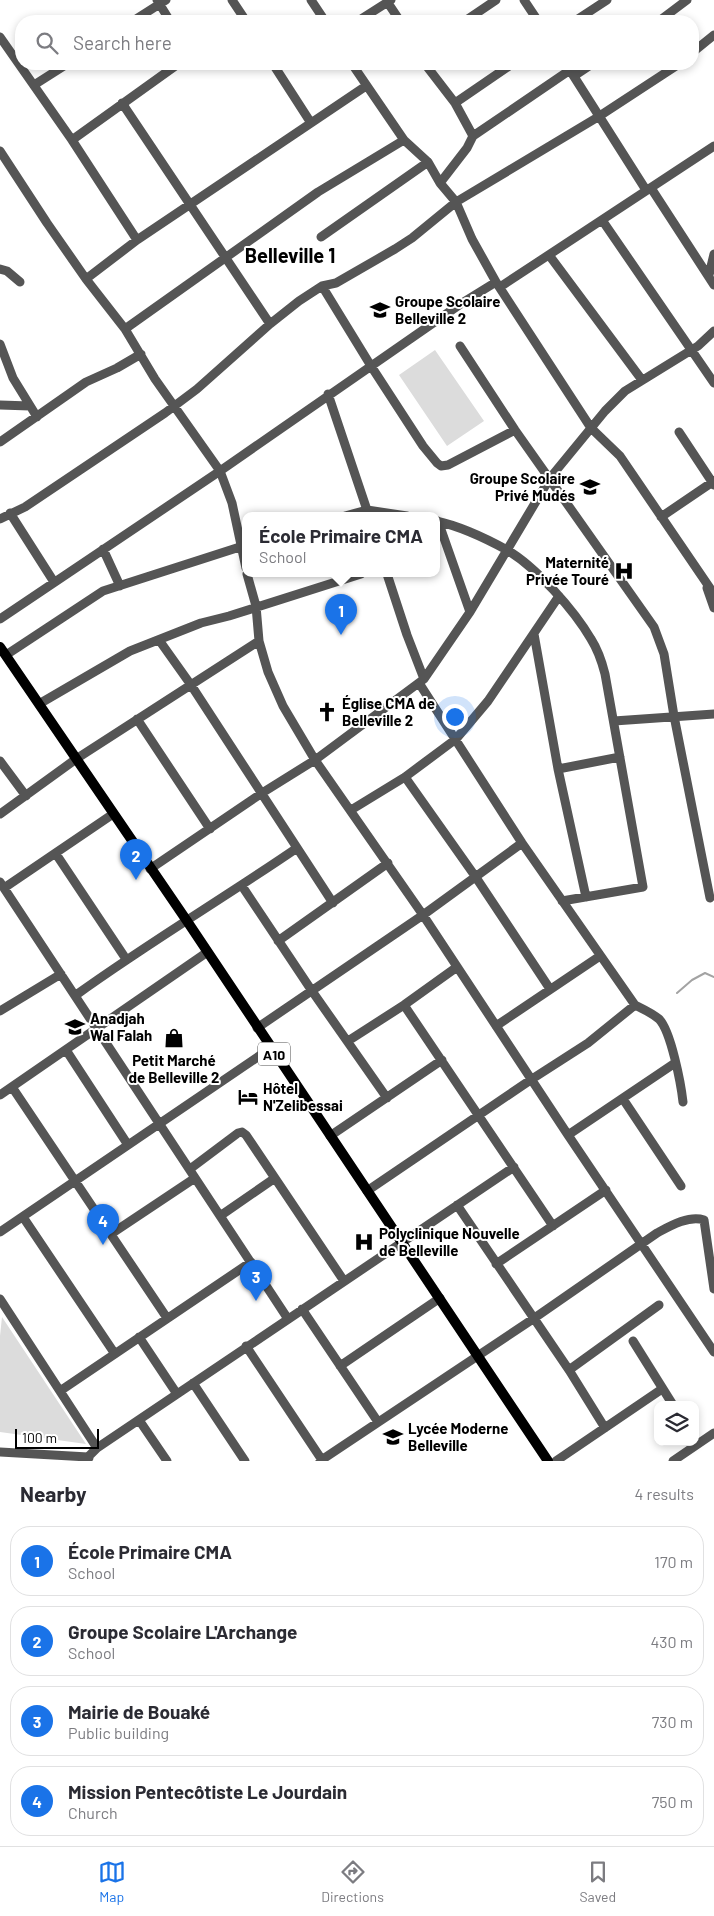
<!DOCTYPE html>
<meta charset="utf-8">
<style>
body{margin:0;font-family:Barlow,sans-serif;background:#f7f7f7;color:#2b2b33}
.controls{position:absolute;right:15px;bottom:15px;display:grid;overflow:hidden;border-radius:10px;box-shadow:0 2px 8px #0003}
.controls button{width:45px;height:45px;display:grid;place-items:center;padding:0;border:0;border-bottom:1px solid #e1e1e2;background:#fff;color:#2b2b33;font:25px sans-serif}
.scale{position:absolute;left:15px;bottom:12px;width:84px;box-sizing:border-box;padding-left:5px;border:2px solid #000;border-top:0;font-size:14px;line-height:18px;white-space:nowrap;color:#000;-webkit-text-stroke:4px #fff;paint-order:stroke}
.you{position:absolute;left:454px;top:716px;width:18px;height:18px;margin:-12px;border:4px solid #fff;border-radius:50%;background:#1a73e8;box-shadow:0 0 0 8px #1a73e833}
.badge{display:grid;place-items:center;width:32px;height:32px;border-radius:50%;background:#1a73e8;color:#fff;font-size:16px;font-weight:700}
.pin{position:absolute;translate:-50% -41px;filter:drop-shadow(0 1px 2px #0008)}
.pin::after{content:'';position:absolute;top:26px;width:18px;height:15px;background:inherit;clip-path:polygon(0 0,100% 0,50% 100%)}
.popup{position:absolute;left:242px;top:512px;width:198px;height:65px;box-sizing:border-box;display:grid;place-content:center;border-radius:10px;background:#fff;filter:drop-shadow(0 1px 4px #0005);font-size:16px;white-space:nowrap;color:#7c7c81}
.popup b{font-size:19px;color:#2b2b33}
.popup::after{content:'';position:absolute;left:50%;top:100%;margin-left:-10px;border:10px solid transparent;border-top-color:#fff}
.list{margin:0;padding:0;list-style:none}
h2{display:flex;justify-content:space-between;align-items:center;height:65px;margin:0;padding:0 20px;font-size:21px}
h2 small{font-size:16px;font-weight:400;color:#7c7c81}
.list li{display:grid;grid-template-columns:32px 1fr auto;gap:15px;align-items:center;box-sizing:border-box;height:70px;margin:0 10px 10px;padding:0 10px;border:1px solid #e1e1e2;border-radius:20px}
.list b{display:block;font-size:19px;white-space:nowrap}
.list p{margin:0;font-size:16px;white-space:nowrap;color:#7c7c81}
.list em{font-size:16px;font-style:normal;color:#7c7c81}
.icon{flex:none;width:28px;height:28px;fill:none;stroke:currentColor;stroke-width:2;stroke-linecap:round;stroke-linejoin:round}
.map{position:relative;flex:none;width:714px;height:1461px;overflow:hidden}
.search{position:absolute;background:#fff;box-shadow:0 2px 8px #0003;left:15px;right:15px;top:15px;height:55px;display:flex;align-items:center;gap:12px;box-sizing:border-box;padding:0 18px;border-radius:20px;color:#7c7c81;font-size:19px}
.sheet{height:385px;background:#fff}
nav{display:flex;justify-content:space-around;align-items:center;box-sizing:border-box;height:70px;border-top:1px solid #e1e1e2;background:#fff;font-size:14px;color:#7c7c81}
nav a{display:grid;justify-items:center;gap:2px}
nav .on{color:#1a73e8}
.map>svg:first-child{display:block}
.green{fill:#dcdcdc}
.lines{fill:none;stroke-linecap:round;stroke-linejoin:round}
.stream{stroke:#a3a3a3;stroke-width:2}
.minor{stroke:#555;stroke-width:9}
.major{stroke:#000;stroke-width:10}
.labels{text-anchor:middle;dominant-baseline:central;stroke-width:4;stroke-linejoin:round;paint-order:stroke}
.shield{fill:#fff;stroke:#4c4c4c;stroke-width:1}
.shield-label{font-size:14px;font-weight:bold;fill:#000}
.poi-label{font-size:15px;font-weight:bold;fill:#000;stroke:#fff;text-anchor:start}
.district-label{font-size:20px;font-weight:bold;fill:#000;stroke:#fff}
</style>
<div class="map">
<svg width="714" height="1461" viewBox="0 0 714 1461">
<rect width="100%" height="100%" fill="#fff"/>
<path class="green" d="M435,350L484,421L447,446L399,375Z
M2,1317L86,1444L0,1432V1336Z"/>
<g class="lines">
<path class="stream" d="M677,993L692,980L705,973L714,977"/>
<path class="minor" d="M157,0L170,21
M232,0L246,21
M311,0L325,21
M524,0L538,21
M388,3L400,21
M133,21L166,0
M358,21L391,0
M465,21L496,0
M575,21L607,0
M659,21L687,0
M0,37L72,140L137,240
M693,52L714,35
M273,64L311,123
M352,64L404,140L428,162L440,183L456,202L472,239L496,282L591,428L620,456L714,594
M425,64L455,103L473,136L467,148L440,183
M566,64L646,190
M574,76L592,64
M34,85L67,64
M122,103L270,324
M455,103L512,64
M473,136L570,70
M72,140L178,64
M0,151L47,223L86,279L125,329L155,379L220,471L232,503L246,568
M651,188L714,285
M602,220L714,383
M321,237L428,162
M549,255L642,380
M0,269L7,271L20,282
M709,275L714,254
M86,279L137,240L366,86
M322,286L371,366L423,446L437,463L441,466L448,465L515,430
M500,287L714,146
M125,329L318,192L404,140
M0,344L13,378L37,417
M460,346L515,430L654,627L664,654L674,716L710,898
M328,394L369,516
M0,405L30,406
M679,432L714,485
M0,442L86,382L117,368L141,354
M10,513L54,582
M345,516L367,510L407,516
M661,517L714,481
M0,519L25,507L165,413L197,389L270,324L299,301L322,286L336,283L395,249L412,238L456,202L598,117L679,64
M436,521C459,526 487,539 507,550C536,567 574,610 591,639C598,650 602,662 605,674L643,887L562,901
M438,521L470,612
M103,549L120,586
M247,574L256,606L259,641L268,672L283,706L315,760L423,915L568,1135L714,1352
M387,574L407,635L424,679
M707,588L714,608
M0,619L220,471L462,303L496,282
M534,634L558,769L586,897
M159,640L191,685L333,903
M6,655L103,591L246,545
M419,683L522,843L635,1005C643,1009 652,1013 659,1019C671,1031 681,1084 683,1102
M39,704L130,651L201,623L229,616L361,574
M137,719L210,829
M614,721L714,714
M0,761L26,796
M558,769L620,757
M405,777L475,876L550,989
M351,810L405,777L456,739L488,701L559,596
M0,814L76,759L259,641
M56,854L126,959
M150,869L262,793L315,760L424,679L470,612L550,478L605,411L625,391L698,346L714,331
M0,882L288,1319
M242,886L312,991L387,1098
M4,888L113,814
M278,941L388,863
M76,995C148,943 224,898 297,848
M404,1005L553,1226
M0,1011L61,974
M496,1026L600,956
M257,1028L423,915L522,843
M348,1041L404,1005L457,967
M66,1050L128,1145
M12,1087L167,1318
M0,1095L206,953
M623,1099L681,1186
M568,1135L675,1063
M330,1136L442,1060
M190,1169L238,1133L242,1132L246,1135L344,1281
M367,1191L532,1079L588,1043L635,1005
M457,1205L569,1370L605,1428
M220,1216L275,1178
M23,1217L115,1354
M0,1232L271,1048
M111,1234L195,1178
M496,1264L606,1190
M0,1299L97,1448
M302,1309L378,1422
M139,1337L177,1394
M633,1341L673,1405
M246,1346L322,1460
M340,1366L440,1298
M569,1370L659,1305
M193,1383L245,1461
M60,1391L251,1262
M139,1420L167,1461
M0,1452L88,1457L89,1458
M84,1461L97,1448L514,1167
M320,1461L533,1319L657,1233C670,1226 689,1215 704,1220L714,1289
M556,1461L662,1389
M673,1461L714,1433"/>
<path class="major" d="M0,647L187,921L548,1461"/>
</g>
<defs>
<symbol id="school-bare" viewBox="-9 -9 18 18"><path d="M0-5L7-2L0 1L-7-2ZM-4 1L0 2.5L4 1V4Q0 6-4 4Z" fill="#000" stroke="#fff" stroke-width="2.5" paint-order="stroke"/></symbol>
<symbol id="hospital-bare" viewBox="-9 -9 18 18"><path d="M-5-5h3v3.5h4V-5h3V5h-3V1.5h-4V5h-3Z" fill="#000" stroke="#fff" stroke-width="2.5" paint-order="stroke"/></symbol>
<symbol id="church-bare" viewBox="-9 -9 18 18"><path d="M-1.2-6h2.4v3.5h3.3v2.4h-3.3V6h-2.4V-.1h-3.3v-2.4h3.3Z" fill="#000" stroke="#fff" stroke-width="2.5" paint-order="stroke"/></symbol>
<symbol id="shop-bare" viewBox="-9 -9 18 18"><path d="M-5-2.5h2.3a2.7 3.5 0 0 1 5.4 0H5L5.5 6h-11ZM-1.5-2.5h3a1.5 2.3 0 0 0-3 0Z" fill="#000" stroke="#fff" stroke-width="2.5" paint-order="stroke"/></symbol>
<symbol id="hotel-bare" viewBox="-9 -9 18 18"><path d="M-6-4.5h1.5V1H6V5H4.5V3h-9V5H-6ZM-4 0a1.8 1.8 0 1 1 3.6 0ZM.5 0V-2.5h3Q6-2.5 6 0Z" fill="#000" stroke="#fff" stroke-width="2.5" paint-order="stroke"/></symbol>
</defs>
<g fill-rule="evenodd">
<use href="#school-bare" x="366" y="296" width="28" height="28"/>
<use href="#school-bare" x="576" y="473" width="28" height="28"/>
<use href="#hospital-bare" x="610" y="557" width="28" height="28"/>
<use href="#church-bare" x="313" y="698" width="28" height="28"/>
<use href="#school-bare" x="61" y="1013" width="28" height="28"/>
<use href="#shop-bare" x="160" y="1024" width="28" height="28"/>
<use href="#hotel-bare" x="234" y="1083" width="28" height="28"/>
<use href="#hospital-bare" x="350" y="1228" width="28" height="28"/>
<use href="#school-bare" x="379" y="1423" width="28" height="28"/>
</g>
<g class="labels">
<rect class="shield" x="258" y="1042.5" width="32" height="23" rx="4"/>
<g class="shield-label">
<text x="274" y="1054">A10</text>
</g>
<g class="poi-label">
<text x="395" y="301">Groupe Scolaire<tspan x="395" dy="17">Belleville 2</tspan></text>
<text x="575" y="478" text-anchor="end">Groupe Scolaire<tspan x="575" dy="17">Privé Mudés</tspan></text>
<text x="609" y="562" text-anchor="end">Maternité<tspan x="609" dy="17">Privée Touré</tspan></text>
<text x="342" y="703">Église CMA de<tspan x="342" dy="17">Belleville 2</tspan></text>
<text x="90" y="1018">Anadjah<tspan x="90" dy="17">Wal Falah</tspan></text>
<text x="174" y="1060" text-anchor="middle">Petit Marché<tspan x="174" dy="17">de Belleville 2</tspan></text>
<text x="263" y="1088">Hôtel<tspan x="263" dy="17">N'Zelibessai</tspan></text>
<text x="379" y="1233">Polyclinique Nouvelle<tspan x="379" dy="17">de Belleville</tspan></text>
<text x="408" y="1428">Lycée Moderne<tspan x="408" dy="17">Belleville</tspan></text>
</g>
<g class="district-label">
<text x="290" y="255">Belleville 1</text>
</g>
</g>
</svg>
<div class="controls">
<button><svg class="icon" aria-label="layers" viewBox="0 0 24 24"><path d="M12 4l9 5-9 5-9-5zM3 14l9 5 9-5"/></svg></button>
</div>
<div class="scale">100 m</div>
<div class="you"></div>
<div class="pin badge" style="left:341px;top:635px">1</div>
<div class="popup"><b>École Primaire CMA</b>School</div>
<div class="pin badge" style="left:136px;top:880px">2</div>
<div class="pin badge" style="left:256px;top:1301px">3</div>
<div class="pin badge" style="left:103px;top:1245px">4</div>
<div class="search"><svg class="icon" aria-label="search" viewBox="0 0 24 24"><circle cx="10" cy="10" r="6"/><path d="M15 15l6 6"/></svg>Search here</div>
</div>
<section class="sheet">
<h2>Nearby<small>4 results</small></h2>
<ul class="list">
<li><span class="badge">1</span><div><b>École Primaire CMA</b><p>School</p></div><em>170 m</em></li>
<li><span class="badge">2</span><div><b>Groupe Scolaire L'Archange</b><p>School</p></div><em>430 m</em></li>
<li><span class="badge">3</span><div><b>Mairie de Bouaké</b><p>Public building</p></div><em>730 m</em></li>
<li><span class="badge">4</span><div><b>Mission Pentecôtiste Le Jourdain</b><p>Church</p></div><em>750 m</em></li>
</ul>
</section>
<nav>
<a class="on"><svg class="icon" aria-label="map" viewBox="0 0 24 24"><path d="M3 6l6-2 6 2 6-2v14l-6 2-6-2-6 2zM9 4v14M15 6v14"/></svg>Map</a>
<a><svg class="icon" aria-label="directions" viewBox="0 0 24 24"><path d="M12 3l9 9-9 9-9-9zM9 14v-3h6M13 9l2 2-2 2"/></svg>Directions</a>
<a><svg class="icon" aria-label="saved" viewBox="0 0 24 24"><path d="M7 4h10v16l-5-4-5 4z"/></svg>Saved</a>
</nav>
